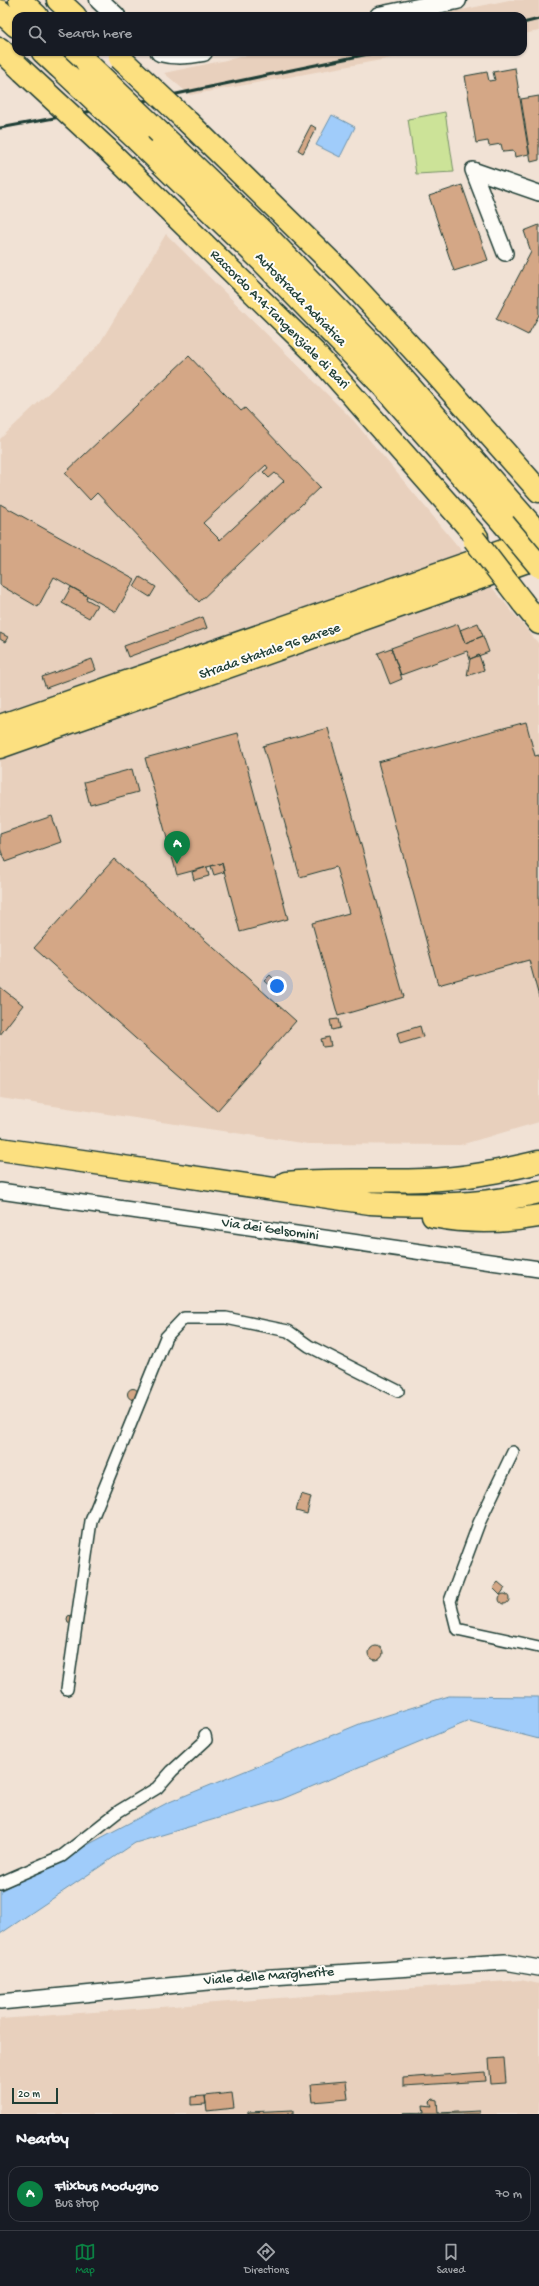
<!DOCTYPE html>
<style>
body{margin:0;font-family:"Gochi Hand",sans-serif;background:#242831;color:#f1f3f6}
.scale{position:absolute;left:12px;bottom:10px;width:46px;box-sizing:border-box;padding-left:4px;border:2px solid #1f3d34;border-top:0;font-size:11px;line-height:14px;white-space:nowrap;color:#1f3d34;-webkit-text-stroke:3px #fdfcf7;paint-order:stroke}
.you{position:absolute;left:277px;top:986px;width:14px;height:14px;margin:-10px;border:3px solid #fff;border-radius:50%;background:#1a73e8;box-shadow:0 0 0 6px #1a73e833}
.badge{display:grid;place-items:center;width:26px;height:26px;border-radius:50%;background:#0b8043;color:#fff;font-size:13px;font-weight:700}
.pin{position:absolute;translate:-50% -33px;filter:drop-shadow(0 1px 2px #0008)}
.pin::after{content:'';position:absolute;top:21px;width:14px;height:12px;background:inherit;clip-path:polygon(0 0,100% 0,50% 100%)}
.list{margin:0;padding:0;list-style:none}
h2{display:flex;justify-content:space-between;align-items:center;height:52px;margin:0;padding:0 16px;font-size:17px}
h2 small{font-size:13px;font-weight:400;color:#9ea1a6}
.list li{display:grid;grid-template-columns:26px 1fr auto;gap:12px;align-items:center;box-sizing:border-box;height:56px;margin:0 8px 8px;padding:0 8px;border:1px solid #363941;border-radius:12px}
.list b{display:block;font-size:15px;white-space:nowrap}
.list p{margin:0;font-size:13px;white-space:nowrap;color:#9ea1a6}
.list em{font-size:13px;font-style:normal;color:#9ea1a6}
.icon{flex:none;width:22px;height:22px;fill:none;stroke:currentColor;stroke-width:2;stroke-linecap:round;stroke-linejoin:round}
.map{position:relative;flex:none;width:539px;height:2114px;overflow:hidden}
.search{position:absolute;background:#171b24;box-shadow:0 1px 3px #0004;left:12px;right:12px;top:12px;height:44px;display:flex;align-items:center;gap:10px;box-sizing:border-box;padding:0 14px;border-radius:12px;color:#9ea1a6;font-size:15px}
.sheet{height:116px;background:#171b24}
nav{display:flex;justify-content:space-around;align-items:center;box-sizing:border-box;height:56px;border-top:1px solid #363941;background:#171b24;font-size:11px;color:#9ea1a6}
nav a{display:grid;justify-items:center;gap:2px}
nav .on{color:#0b8043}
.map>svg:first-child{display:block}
.built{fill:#e8d0bd}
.green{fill:#cce398;stroke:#769066}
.water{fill:#a0ccfa;stroke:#6c93ab}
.building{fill:#d4a786;stroke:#1f3d34;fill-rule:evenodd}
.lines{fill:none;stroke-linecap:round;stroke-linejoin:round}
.pedestrian-casing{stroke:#1f3d34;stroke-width:14}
.minor-casing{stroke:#1f3d34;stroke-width:18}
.tertiary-casing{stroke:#1f3d34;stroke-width:21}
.primary-casing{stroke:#1f3d34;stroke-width:25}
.motorway-casing{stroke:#1f3d34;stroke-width:25}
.pedestrian{stroke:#fdfcf7;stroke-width:11}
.minor{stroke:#fdfcf7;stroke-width:15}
.tertiary{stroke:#fdfcf7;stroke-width:18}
.primary{stroke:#fce080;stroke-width:22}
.motorway{stroke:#fce080;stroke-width:22}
.rail{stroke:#1f3d34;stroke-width:3}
.motorway-bridge-casing{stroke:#1f3d34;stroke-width:25;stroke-linecap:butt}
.motorway-bridge{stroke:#fce080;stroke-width:22}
.labels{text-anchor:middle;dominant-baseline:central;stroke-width:4;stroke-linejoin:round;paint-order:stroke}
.street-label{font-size:14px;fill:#1f3d34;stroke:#fdfcf7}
</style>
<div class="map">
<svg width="539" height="2114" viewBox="0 0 539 2114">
<rect width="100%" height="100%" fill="#f1e2d5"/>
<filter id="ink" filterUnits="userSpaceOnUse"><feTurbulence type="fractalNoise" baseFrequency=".025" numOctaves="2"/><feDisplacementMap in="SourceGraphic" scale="8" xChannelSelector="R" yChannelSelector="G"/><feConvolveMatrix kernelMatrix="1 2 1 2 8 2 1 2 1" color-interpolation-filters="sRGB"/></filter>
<g filter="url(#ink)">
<path class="built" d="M509,0H539V31L523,34V16H433Z
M264,52H425L190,95L164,73Z
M166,234L353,420L539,644V1122L460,1145L309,1144L0,1098V439L98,346Z
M521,1980L539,1984V2114H0V2019Z"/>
<path class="green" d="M445,112L454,172L416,174L408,119Z"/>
<path class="water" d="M332,115L355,127L340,157L316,145Z
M449,1696L539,1697V1739L469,1721L282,1799L135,1843L0,1934V1891L167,1803L362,1723Z"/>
<path class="building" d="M515,68L529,154L515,157L514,151L503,152L501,144L489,146L488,141L476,143L465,76L487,72L489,81L495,80L493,72Z
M539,96V160L531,162L521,99Z
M311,125L316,128L303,153L298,150Z
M462,185L488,260L454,271L429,196Z
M539,225V315L528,335L496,319L531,252L524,231Z
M189,356L241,411L245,408L320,487L199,602L97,493L90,500L65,473ZM266,465L268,468L263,472L269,478L275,473L284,481L220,540L203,523Z
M0,504L135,579L116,612L54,577L38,607L0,585Z
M140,577L156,587L150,597L134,587Z
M71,587L87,596L86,599L97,605L89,618L62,603Z
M203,617L207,628L128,657L124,646Z
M478,623L483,636L465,643L460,630Z
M458,624L465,643L483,636L489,652L470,659L467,651L401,675L391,648Z
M0,633L8,637L5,642L0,639Z
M391,648L402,679L390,684L378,653Z
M479,655L484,670L467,676L470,659Z
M92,659L96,670L46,688L42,677Z
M526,722L535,756L539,755V997L529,960L438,985L378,762Z
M328,728L404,997L338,1016L312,923L349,913L336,867L300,877L263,746Z
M238,733L288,919L240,932L222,863L177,875L145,758Z
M132,769L138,792L90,805L84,782Z
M52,816L61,842L5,862L0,848V834Z
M114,859L296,1021L217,1111L34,948Z
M222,863L224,872L214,875L211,866Z
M207,867L209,876L194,880L192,872Z
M270,975L278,983L273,989L264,981Z
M0,987L23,1005L0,1035Z
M338,1019L340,1028L332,1030L330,1020Z
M420,1026L423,1037L400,1044L397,1033Z
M329,1037L331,1046L323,1047L321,1039Z
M127.5 1394a5.5 5.5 0 1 1 11 0a5.5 5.5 0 1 1-11 0Z
M301,1494L311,1497L307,1514L296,1511Z
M498,1582L505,1588L500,1595L493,1588Z
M499 1599a5 5 0 1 1 10 0a5 5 0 1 1-10 0Z
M67 1619a4 4 0 1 1 8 0a4 4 0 1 1-8 0Z
M369 1653a7 7 0 1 1 14 0a7 7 0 1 1-14 0Z
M504,2058L506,2083L491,2084L489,2059Z
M485,2072L486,2081L403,2086V2078Z
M346,2081L348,2099L313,2102L311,2084Z
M232,2093L234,2108L207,2111L205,2096Z
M205,2096L206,2104L191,2105V2097Z
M433,2099L437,2100L438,2113L480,2111V2114H402L424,2113L423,2105L432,2106L430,2102Z
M293,2110V2114H248V2112Z"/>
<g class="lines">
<defs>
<path id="pedestrian" d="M513,1452L479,1523L450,1601L457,1629L539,1647
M67,1689L91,1521L166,1337L184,1318H226L288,1331L309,1346L398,1391
M0,1883L62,1856L119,1811L157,1788L172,1771L206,1740L205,1735"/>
<path id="minor" d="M505,253L473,170L539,193
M0,1191L539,1269
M0,2002L240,1979L505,1962L539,1968"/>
<path id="tertiary" d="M99,0L116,16
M379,16L457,0
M160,52C175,56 188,55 203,52"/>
<path id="primary" d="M0,726L538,539
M0,747L539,557"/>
<path id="motorway" d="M20,0L37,16
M58,0L75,16
M0,11L16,26
M0,49L23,71
M43,52L58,66
M76,52L87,63
M189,123L344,275L434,372L539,491
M160,133L260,229L383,356L539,534
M137,140L262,261L382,385L504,524
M107,149L314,352L477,537
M523,603L539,623
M0,1149L370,1203C427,1206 483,1206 539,1192
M286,1183C332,1178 378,1182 424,1180C463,1179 501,1171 539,1162
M433,1216C468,1223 505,1222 539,1216"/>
</defs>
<use href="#pedestrian" class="pedestrian-casing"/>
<use href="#minor" class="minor-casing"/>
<use href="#tertiary" class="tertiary-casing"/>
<use href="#primary" class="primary-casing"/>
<use href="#motorway" class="motorway-casing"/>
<use href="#pedestrian" class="pedestrian"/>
<use href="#minor" class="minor"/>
<use href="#tertiary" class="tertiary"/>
<use href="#primary" class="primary"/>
<use href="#motorway" class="motorway"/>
<path class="rail" d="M523,23L539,19
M0,128L114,107L378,52"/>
<defs>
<path id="motorway-bridge" d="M120,58L189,123
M87,63L160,133
M58,66L137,140
M23,71L107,149
M504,524L539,566
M474,539L523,603"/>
</defs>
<use href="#motorway-bridge" class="motorway-bridge-casing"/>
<use href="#motorway-bridge" class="motorway-bridge"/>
</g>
</g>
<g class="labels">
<g class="street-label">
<text transform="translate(300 300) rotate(46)">Autostrada Adriatica</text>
<text transform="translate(279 320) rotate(45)">Raccordo A14-Tangenziale di Bari</text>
<text transform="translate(270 652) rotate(-19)">Strada Statale 96 Barese</text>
<text transform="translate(270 1230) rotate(8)">Via dei Gelsomini</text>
<text transform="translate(269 1977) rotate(-4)">Viale delle Margherite</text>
</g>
</g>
</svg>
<div class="scale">20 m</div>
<div class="you"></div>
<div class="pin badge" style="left:177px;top:864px">A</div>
<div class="search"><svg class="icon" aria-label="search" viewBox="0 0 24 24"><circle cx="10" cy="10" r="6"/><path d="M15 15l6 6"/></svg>Search here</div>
</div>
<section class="sheet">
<h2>Nearby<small></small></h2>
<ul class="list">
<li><span class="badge">A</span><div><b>Flixbus Modugno</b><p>Bus stop</p></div><em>70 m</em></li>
</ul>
</section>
<nav>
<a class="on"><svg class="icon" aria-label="map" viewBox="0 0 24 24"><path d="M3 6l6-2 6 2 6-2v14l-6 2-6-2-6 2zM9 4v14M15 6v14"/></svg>Map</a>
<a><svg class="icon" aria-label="directions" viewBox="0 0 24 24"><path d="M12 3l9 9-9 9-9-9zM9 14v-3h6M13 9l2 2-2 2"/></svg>Directions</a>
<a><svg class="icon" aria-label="saved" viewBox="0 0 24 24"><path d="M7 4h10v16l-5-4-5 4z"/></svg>Saved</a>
</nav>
